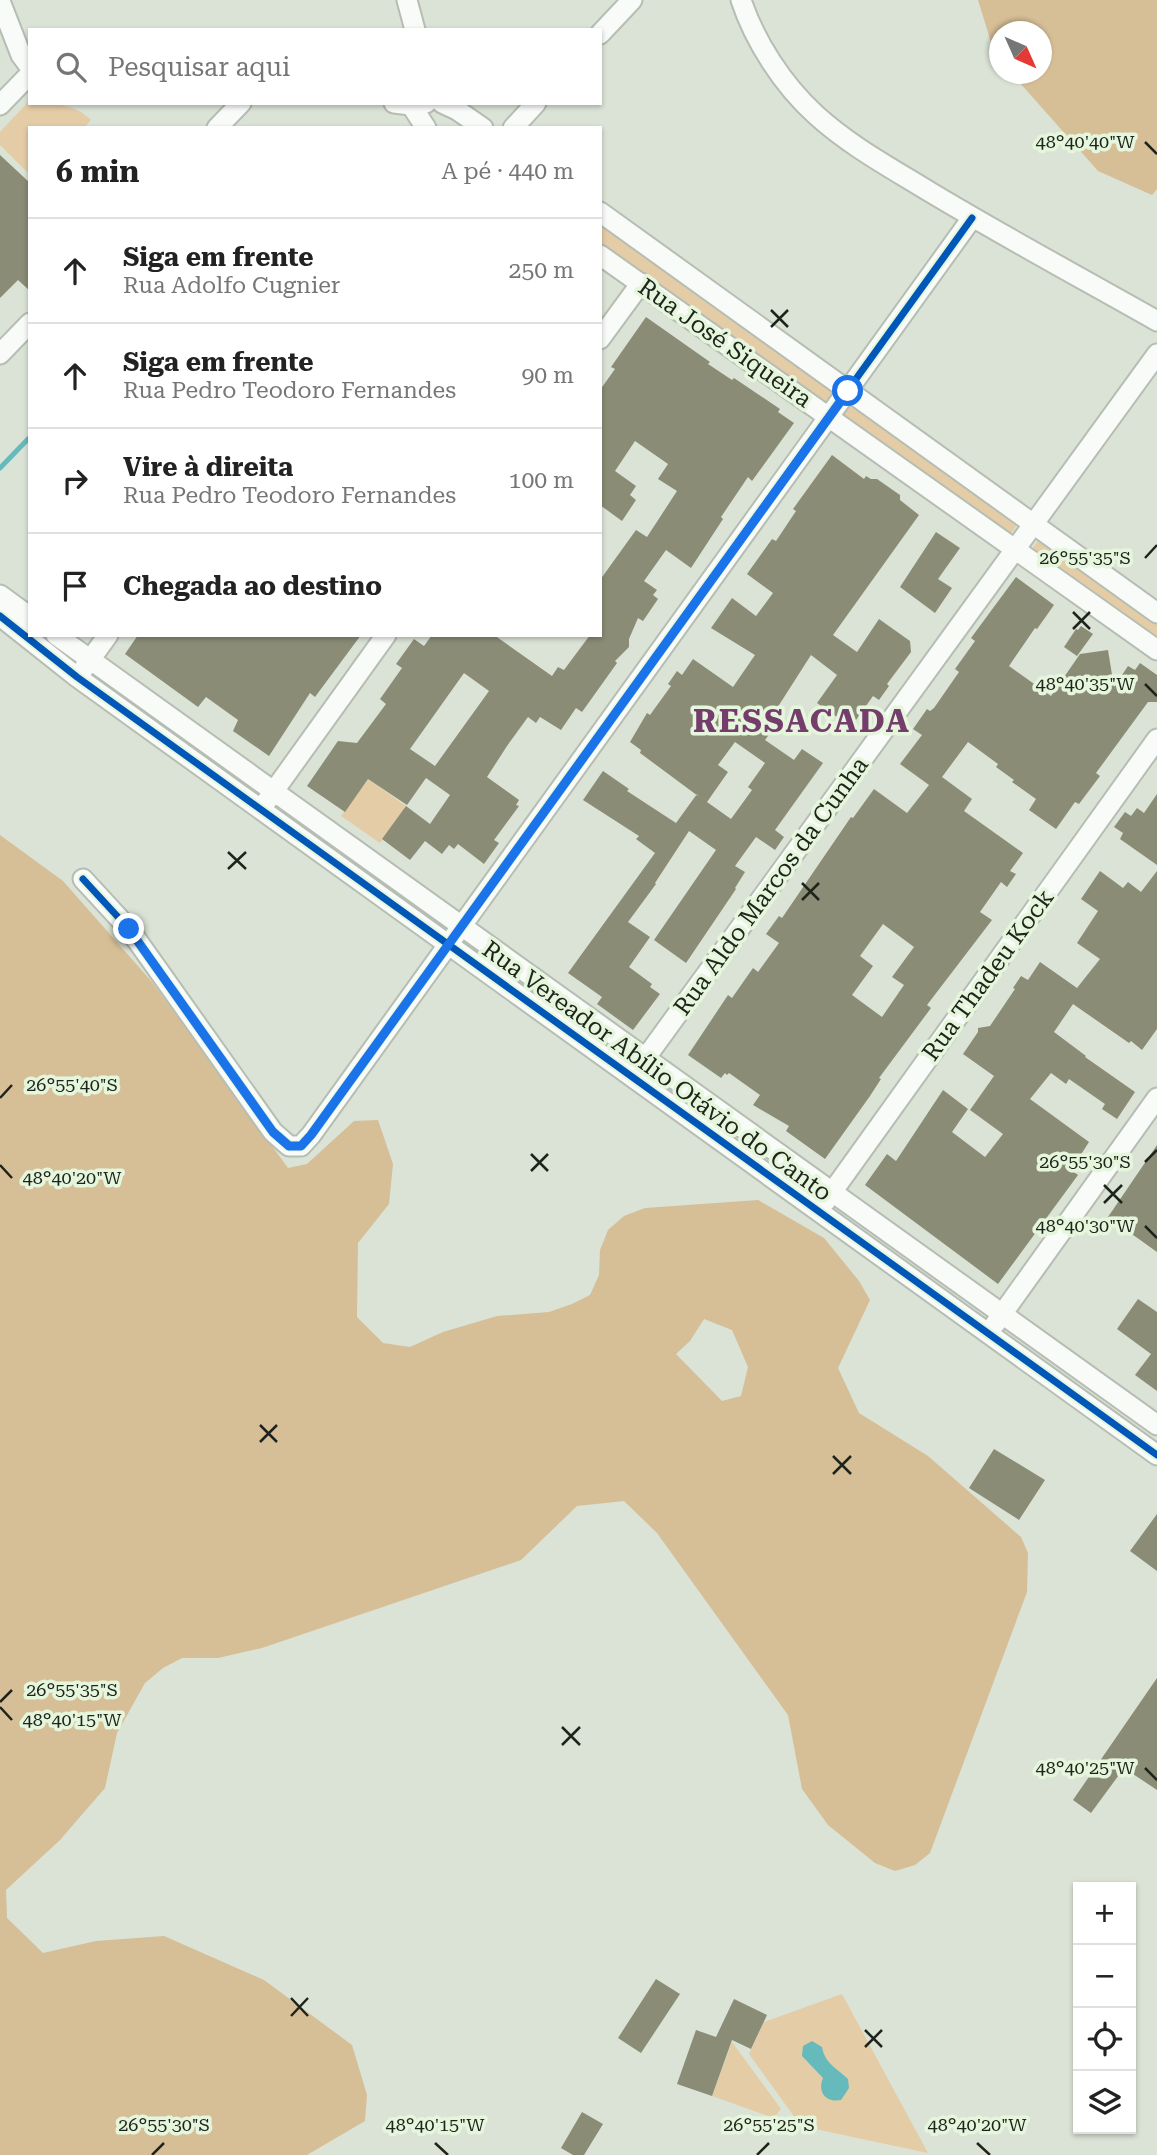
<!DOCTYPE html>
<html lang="pt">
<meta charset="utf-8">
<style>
body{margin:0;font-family:"Roboto Serif",serif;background:#f2f2f2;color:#222}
.controls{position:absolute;right:21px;bottom:21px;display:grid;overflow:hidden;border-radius:0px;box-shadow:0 2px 5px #0004}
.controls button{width:63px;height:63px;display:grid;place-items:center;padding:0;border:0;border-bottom:2px solid #e0e0e0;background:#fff;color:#222;font:35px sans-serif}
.compass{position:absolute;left:989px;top:21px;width:63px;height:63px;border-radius:50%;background:#fff;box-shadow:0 2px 5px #0004;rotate:135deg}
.stop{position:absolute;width:21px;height:21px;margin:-16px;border:5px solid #1a73e8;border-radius:50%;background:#fff}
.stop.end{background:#1a73e8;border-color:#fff;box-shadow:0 2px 7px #0008}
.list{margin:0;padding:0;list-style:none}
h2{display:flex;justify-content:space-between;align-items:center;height:91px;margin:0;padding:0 28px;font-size:30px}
h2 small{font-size:23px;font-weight:400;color:#767676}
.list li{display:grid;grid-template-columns:46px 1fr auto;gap:21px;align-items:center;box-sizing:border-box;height:105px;padding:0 28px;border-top:2px solid #e0e0e0}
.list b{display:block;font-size:26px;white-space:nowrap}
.list p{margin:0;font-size:23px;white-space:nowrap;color:#767676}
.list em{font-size:23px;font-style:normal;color:#767676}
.icon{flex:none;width:38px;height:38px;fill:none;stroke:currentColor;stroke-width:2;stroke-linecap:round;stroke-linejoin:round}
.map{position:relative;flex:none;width:1157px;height:2155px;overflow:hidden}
.search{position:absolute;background:#fff;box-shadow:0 2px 5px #0004;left:28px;top:28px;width:574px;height:77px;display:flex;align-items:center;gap:18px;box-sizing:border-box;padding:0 24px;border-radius:0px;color:#767676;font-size:26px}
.panel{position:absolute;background:#fff;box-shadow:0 2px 5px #0004;left:28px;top:126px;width:574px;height:511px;border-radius:0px}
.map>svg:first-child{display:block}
.green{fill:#e4cca6}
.forest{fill:#d6be96;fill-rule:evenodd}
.water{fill:#67babb}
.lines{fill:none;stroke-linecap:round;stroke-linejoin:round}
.stream{stroke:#67babb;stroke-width:5}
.building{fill:#8a8c75;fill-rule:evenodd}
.street-casing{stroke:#b6bdb3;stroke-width:23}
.street{stroke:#f9fbf9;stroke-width:19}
.cycleway-casing{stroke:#e5f6dd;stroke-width:11}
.cycleway{stroke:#0057b8;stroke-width:7}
.route{stroke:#1a73e8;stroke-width:9}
.ticks{fill:none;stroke:#1e241b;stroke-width:2.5}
.labels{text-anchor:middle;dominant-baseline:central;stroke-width:7;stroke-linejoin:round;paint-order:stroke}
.street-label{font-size:24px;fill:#1e241b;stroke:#e5f6dd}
.district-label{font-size:32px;font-weight:bold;letter-spacing:2px;fill:#743d6c;stroke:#e5f6dd}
.ticks-label{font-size:18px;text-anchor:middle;fill:#1e241b;stroke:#e5f6dd;stroke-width:7;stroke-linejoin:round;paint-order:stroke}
</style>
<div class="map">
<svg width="1157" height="2155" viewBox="0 0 1157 2155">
<rect width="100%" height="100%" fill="#dae3d6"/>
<path class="green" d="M30,100V103C52,103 74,103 91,120L84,128H30V175L0,145V132Z
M600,221L837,391L826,405L600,244Z
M853,402L1019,522L1009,536L842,417Z
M1041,537L1157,621V641L1030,551Z
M368,779L406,806L380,843L341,816Z
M842,1994L928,2153L801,2126L749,2054L764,2022Z
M732,2042L781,2109L774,2118L712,2096Z"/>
<path class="forest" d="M978,0H1157V189L1152,195L1098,171L1012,74H1042V32H1000L999,59L994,52Z
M0,835L63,881L152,982L288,1168L307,1164L354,1121L378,1120L393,1164L389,1204L358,1243L357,1317L383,1343L410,1347L443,1332L497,1316L549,1312L572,1304L590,1295L599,1275L600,1250L608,1230L624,1216L645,1208L758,1200L824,1238L859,1281L870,1300L838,1368L859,1413L928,1456L1021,1537L1028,1553L1027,1592L930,1853L915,1865L895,1871L875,1863L828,1825L802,1789L788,1715L657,1533L624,1501L577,1506L521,1560L262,1648L218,1658H182L163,1668L145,1683L117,1733L105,1788L60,1840L6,1890L7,1918L43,1953L96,1941L164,1936L264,1980L352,2045L367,2095L365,2121L307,2155H0ZM704,1319L732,1330L748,1367L741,1396L722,1401L676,1354L690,1341Z"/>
<path class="water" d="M812,2041L822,2047C825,2064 837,2068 848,2079L849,2088L841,2100C826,2103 817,2092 823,2078L802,2056L803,2046Z"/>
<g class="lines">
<path class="stream" d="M0,468L30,437"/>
</g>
<path class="building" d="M0,155L30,183V291L18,280L0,298Z
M646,317L710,362L708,364L732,380L734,378L780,409L778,412L794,423L752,481L748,477L721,517L723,519L691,568L666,550L644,581L657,590L653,595L658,599L643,621L638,618L629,639V647L615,661L617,663L582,712L576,708L561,730L540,717L536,723L528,717L507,746L487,777L519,800L516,805L519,806L494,840L499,843L484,864L458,844L454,849L449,845L442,854L425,841L410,860L382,839L406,806L430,824L450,795L426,778L407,805L368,779L345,812L307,786L338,741L357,743L386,704L380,699L402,668L396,664L414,639L424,646L432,635H494L552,676L558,667L564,670L590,635H600V580L636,530L647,537L677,491L658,479L668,464L635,441L615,471L636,486L630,495L636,500L622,521L600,505V390L615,369L611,367ZM464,673L489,691L435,766L410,749Z
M832,455L864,479L866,476L871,479H877L900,495V500L919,515L833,635L857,652L879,619L910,641L911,652L887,684L889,686L879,700L873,696L851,727L817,703L837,675L811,655L772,716L779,721L765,740L794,760L802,749L823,763L775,830L784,837L775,850L756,837L735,866L745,872L735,888L736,889L686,963L654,940L716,850L689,831L655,883L656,884L628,922L650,937L629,967L652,984L650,987L660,994L633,1030L597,1004L602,997L568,973L655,853L636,839L639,836L583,800L603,771L629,789L627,791L676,823L697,794L698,796L640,753L641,750L630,742L647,713L650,715L671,686L668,684L677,671L682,675L693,659L733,687L755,655L711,628L732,598L756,616L773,593L747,574L772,539L776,541L796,511L793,509ZM735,742L765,763L748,787L752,790L731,819L707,802L728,772L718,765Z
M936,532L960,548L938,579L952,588L935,613L900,587Z
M1016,577L1054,605L1037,629L1035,628L1009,666L1051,696L1080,654L1108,650L1114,687L1128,666L1135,670L1140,663L1157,675V702H1148L1096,773L1100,776L1079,804L1075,802L1056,829L1029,810L1036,799L1012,782L1014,780L996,767L998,764L968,742L942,777L972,799L964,811L1023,853L1010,871L1016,874L1007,887L1001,882L980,912L992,920L927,1005L931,1008L879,1078L881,1079L870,1096L825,1159L786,1131L789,1126L753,1105L760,1095L729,1073L727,1075L725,1073L721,1078L688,1055L728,995L732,998L753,968L758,972L779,943L766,934L779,916L782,918L851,817L853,818L874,789L907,813L929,785L900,764L922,735L913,729L927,709L930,711L934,708L959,672L955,669L975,641L971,638ZM883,924L914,947L892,977L904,985L882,1017L852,995L873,966L860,956Z
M1081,626L1093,634L1077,656L1064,647L1076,629L1078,630Z
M138,635H361L315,697L310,693L269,756L233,731L238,720L206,697L198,707L125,654Z
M1157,794V865L1120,839L1123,833L1114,827L1125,812L1131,816L1137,808L1144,813Z
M1100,871L1123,888L1128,882L1141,892L1157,871V1029L1142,1050L1131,1041L1129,1043L1073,1004L1054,1032L1086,1056L1085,1057L1135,1092L1117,1119L1102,1109L1105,1104L1069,1079L1066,1084L1051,1073L1030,1099L1089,1142L1071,1170L1078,1175L998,1284L865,1185L887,1154L896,1161L943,1090L968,1109L952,1132L985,1157L1003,1134L970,1110L994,1076L963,1054L978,1032V1028L990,1026L1015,989L1013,988L1021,976L1028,980L1040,962L1077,988L1100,959L1077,943L1098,911L1081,899Z
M1157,1145V1252L1108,1217Z
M1138,1299L1157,1312V1391L1135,1375L1151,1354L1117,1329Z
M994,1449L1045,1480L1019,1520L969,1488Z
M1157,1514V1571L1130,1551Z
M1157,1678V1790L1124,1768L1091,1813L1073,1800Z
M656,1979L680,1994L641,2053L618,2038Z
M734,1999L767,2015L751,2049L732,2040L712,2096L677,2084L696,2030L716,2037Z
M582,2112L603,2124L584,2155H573L561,2148Z"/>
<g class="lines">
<defs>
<path id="street" d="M407,0L415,30
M741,0C755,42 783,85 816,115C850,146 891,168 930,192C1005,237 1081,278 1157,321
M0,1L21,55L30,67
M600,34L632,0
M394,103L411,105L426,103
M442,103L457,110L483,128
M0,105L30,74
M411,105L426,128
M217,128L241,103
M513,128L536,103
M600,212L1157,613
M600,255L1157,650
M600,339L641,283
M0,354L30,323
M0,595L30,617
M0,616L77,677L1157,1455
M56,635L1157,1425
M82,671L108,635
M266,802L386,635
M83,879L129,929L273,1132L289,1146H301L311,1135L972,218
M639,1067L1157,354
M825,1202L1157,739
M995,1324L1157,1098"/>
</defs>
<use href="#street" class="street-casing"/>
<use href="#street" class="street"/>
<defs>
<path id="cycleway" d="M0,616L77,677L1157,1455
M83,879L129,929L273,1132L289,1146H301L311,1135L972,218"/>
</defs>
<use href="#cycleway" class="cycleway-casing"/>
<use href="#cycleway" class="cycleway"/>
</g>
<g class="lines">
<path class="route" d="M129,929L273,1132L289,1146H301L311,1135L848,391"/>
</g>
<path class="ticks" d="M1145,142L1157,154M771,310L788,327M771,327L788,310M1145,558L1157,545M1073,612L1090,629M1073,629L1090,612M1145,684L1157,696M228,852L246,869M228,869L246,852M802,883L819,900M802,900L819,883M0,1098L12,1085M531,1154L548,1171M1145,1162L1157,1150M0,1165L12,1178M531,1171L548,1154M1104,1185L1122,1203M1104,1203L1122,1185M1145,1226L1157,1238M260,1425L277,1442M260,1442L277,1425M833,1456L851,1474M833,1474L851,1456M0,1702L12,1690M0,1707L12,1720M562,1727L580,1745M562,1745L580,1727M1145,1768L1157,1780M291,1998L308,2016M291,2016L308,1998M865,2030L882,2047M865,2047L882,2030M435,2143L448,2155M977,2143L990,2155M152,2155L164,2143M757,2155L769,2143"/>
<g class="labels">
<g class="street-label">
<text transform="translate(725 343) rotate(35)">Rua José Siqueira</text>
<text transform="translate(771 886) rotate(-54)">Rua Aldo Marcos da Cunha</text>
<text transform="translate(988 975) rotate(-54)">Rua Thadeu Kock</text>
<text transform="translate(657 1071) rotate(36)">Rua Vereador Abílio Otávio do Canto</text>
</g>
<g class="district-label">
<text x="802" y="721">RESSACADA</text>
</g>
</g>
<g class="ticks-label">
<text x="1085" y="148">48°40'40"W</text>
<text x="1085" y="564">26°55'35"S</text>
<text x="1085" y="690">48°40'35"W</text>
<text x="72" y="1091">26°55'40"S</text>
<text x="1085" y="1168">26°55'30"S</text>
<text x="72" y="1184">48°40'20"W</text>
<text x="1085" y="1232">48°40'30"W</text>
<text x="72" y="1696">26°55'35"S</text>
<text x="72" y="1726">48°40'15"W</text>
<text x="1085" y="1774">48°40'25"W</text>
<text x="164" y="2131">26°55'30"S</text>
<text x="435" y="2131">48°40'15"W</text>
<text x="769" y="2131">26°55'25"S</text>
<text x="977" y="2131">48°40'20"W</text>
</g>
</svg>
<div class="controls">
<button>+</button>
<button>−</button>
<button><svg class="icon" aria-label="locate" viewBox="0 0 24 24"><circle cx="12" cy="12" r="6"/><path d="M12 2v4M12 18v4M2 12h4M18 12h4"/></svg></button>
<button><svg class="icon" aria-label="layers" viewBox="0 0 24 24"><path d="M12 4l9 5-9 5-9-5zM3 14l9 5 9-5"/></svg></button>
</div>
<svg class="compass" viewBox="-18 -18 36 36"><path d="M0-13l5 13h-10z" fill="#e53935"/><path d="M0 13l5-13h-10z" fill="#767676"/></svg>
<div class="stop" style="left:848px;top:391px"></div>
<div class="stop end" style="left:129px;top:929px"></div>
<div class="search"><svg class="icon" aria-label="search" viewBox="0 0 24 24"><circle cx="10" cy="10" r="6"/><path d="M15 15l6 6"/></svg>Pesquisar aqui</div>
<section class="panel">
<h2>6 min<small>A pé · 440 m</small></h2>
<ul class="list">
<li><svg class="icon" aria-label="ahead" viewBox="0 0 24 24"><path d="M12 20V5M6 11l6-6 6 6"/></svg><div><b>Siga em frente</b><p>Rua Adolfo Cugnier</p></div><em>250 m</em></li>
<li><svg class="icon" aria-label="ahead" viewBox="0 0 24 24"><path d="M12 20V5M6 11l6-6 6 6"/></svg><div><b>Siga em frente</b><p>Rua Pedro Teodoro Fernandes</p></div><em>90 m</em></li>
<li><svg class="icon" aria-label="right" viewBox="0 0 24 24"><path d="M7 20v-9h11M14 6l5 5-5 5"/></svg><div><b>Vire à direita</b><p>Rua Pedro Teodoro Fernandes</p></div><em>100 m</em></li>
<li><svg class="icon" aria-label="arrive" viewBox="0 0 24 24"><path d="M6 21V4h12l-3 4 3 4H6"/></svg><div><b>Chegada ao destino</b></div></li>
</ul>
</section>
</div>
